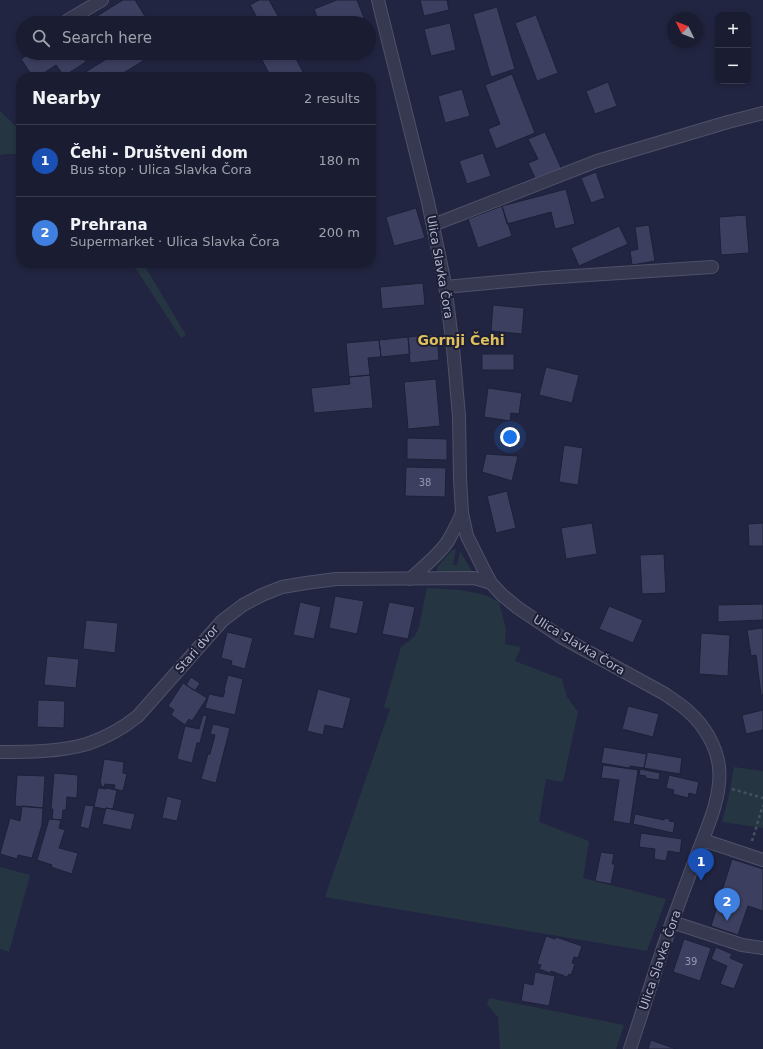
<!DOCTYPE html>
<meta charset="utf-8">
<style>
body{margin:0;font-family:"DejaVu Sans",sans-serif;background:#232539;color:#f1f3f6}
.controls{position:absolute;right:12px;top:12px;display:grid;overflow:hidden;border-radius:8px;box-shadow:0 2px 6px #0003}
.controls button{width:36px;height:36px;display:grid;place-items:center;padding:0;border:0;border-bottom:1px solid #383a4d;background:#1a1c31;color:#f1f3f6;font:20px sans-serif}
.compass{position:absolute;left:667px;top:12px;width:36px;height:36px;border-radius:50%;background:#1a1c31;box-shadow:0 2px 6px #0003;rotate:313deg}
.you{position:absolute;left:510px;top:437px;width:14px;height:14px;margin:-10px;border:3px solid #fff;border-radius:50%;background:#1a73e8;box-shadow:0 0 0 6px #1a73e833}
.badge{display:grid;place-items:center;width:26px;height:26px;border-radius:50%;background:#db2777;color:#fff;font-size:13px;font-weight:700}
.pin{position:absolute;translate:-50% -33px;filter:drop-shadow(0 1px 2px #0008)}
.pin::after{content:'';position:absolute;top:21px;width:14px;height:12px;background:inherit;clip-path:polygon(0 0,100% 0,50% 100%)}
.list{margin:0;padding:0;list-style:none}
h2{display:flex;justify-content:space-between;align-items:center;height:52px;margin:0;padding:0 16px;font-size:17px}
h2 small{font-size:13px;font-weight:400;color:#9fa1ab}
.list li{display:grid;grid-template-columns:26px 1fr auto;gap:12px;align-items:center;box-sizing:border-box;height:72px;padding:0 16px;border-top:1px solid #383a4d}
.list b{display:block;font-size:15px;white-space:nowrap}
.list p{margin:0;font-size:13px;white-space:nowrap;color:#9fa1ab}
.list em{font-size:13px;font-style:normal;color:#9fa1ab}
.icon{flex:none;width:22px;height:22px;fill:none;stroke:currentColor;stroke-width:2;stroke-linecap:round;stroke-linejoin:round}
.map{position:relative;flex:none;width:763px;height:1049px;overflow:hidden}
.search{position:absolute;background:#1a1c31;box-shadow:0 2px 6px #0003;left:16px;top:16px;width:360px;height:44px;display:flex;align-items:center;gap:10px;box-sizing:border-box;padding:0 14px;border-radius:22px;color:#9fa1ab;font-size:15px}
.panel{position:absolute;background:#1a1c31;box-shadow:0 2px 6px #0003;left:16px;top:72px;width:360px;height:196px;border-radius:16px}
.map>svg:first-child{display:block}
.green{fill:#253542}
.building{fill:#3c3f5f;stroke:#1e2038}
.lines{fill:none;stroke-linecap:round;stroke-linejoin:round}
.minor-casing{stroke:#4f5168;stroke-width:14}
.path{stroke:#43525f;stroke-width:2.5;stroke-dasharray:3 3;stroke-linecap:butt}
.minor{stroke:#373951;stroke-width:12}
.labels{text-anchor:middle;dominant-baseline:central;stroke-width:4;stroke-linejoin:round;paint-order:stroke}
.number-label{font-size:10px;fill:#9598b0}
.street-label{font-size:12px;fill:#b3b5cb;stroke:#1c1e36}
.quarter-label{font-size:14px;font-weight:bold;fill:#dfc05b;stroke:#1c1e36}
</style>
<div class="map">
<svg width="763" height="1049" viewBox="0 0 763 1049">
<rect width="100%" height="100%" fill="#222541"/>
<path class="green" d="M0,111L21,131V154H8L0,155Z
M132,263H143L186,335L181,338Z
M456,549L453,565H457L460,551L473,573L438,574L437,570V567L452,550Z
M427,588L461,590L485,595L499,602L506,629L505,644L521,647L515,661L562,679L567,697L578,712L563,782L546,779L539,822L589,841L583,878L666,899L647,951L325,897L390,709L384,707L401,647L414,637L419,627Z
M734,767L763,771V828L722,822L729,795Z
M0,867L30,875L9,952L0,949Z
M489,998L624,1025L616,1049H500L498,1017L487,1004Z"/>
<path class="building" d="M123,0H135L149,23H102L97,16Z
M259,0H269L282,23H260L250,5Z
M337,0H357L364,18L352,23H319L314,9Z
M420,0H447L449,10L424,16Z
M497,7L515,69L491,77L473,14Z
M536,15L558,73L537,81L515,23Z
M307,16L311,23H293Z
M450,23L456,50L431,56L424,29Z
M31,53H80L86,62L64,76L56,65L38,77H33L21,59Z
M116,53H121L123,56L128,53H139L143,61L117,77H87L84,73Z
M274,53H293L303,72L293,77H271L262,60Z
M512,74L535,133L496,149L488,129L500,124L485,85Z
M608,82L617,106L595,114L586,91Z
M462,89L470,116L445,123L438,96Z
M545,132L562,170L537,182L528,163L538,159L528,139Z
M483,153L491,176L467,184L459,161Z
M596,172L605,198L591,203L581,178Z
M566,189L575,224L555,229L551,212L507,224L502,206Z
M502,206L512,236L478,248L468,219Z
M416,208L425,238L394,246L386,217Z
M746,215L749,253L721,255L719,217Z
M649,225L655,261L632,265L630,251L638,249L635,227Z
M619,226L628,244L579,266L571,248Z
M423,283L425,305L382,309L380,287Z
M493,305L524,308L522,334L491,331Z
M437,334L439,360L410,363L408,337Z
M408,337L410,354L381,357L379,340Z
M379,340L381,357L368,358L370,375L349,377L346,343Z
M482,354H514V370H482Z
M546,367L579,375L572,403L539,395Z
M370,375L373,408L314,413L311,388L350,384L349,377Z
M436,379L440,426L408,429L404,382Z
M488,388L522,393L519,414L511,413L510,421L484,417Z
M407,438L447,439V460L407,459Z
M564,445L583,448L578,485L559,482Z
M486,454L518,456L512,481L482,472Z
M406,467L446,468L445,497L405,496Z
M507,491L516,528L496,533L487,496Z
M592,523L597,554L566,559L561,528Z
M763,523V546H749L748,524Z
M664,554L666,593L642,594L640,555Z
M335,596L364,601L357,634L329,628Z
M300,602L321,607L314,639L293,635Z
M389,602L415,607L408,639L382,634Z
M763,604V620L718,622V605Z
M609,606L643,620L633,643L599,629Z
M86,620L118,623L115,653L83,649Z
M763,628V695H761L756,655L751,656L747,630Z
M227,632L253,638L245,669L231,665L232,661L221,658Z
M701,633L730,635L728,676L699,674Z
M47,656L79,659L76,688L44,685Z
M228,675L243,679L235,715L205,708L209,694L223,697L225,691L224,690Z
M191,677L200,683L195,691L186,685Z
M183,683L207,698L192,721L189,719L185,725L171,715L174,710L168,706Z
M318,689L351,698L343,729L325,725L323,735L307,731Z
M38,700L65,701L64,728L37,727Z
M628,706L659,714L653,737L622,729Z
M763,710V730L746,734L742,715Z
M203,715L207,716L200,743H197L192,763L177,759L185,726L199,729Z
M213,724L230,728L216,783L201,779L208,754H210L215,735L210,734Z
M604,747L647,754L644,768L630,766L629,768L601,763Z
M647,752L682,758L680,774L644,768Z
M104,759L124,762L123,773L127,774L123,791L114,789L115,785L105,784L104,787L101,786V783H100Z
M603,765L638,770L630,824L613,821L619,780L601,778Z
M640,769L660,773L659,780L645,778L646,776L639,775Z
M54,773L78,775L77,798L67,797L66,810H63L62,820L52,819L53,809H51Z
M17,775L45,776L43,808L15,806Z
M669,775L699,782L696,795L689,793L688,798L673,794L674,790L666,788Z
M98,788L106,789V788L117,790L113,809L106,808L105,809L94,807Z
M167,796L182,800L177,821L162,818Z
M85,805L94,806L89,829L80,827Z
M22,806L43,808L42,825L32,858L18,855L17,859L0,854L10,818L20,821Z
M106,808L135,814L131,830L102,824Z
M635,814L664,820L665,818L670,819L669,821L675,822L673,833L633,824Z
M49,819L61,820L59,828L65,830L59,848L78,853L72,874L51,867L52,865L37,860Z
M641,833L682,839L680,853L668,851L666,861L654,859L655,849L639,847Z
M601,852L614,854L612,864H615L611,884L595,881Z
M732,859L763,869V911L748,906L738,935L711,926Z
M546,936L555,939L556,937L582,946L578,958L574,957L572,963L575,964L571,975L569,974L567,977L551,971L550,973L539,969L541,965L537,964Z
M684,939L711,948L700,981L673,972Z
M716,947L732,954L730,958L744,964L734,989L720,984L727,966L711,959Z
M535,972L555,976L549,1006L521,1001L524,983L533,985Z
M651,1040L676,1049H648Z"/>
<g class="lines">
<defs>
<path id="minor" d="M378,0L428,202L445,284L453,348L459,416L460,478L462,513L467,536L483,568L491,583L502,595L518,608L561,637L665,694C673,700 682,705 689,712C704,725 717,747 719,767C722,794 709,824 699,849C690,873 681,898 672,922C657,964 644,1007 630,1049
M68,20L102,0
M433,225L597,161L728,122L763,113
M445,287L543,278L712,267
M410,579C423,567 438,556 448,541C453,532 458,523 462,513
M0,752C28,752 59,752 87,744C105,738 123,728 138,716L222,621L243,605L262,595L282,587L306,583L336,579L474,578L491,583
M703,840L763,860
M672,922L742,945L763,948"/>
</defs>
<use href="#minor" class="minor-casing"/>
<path class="path" d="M732,789L763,798
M752,841L763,805"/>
<use href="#minor" class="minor"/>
</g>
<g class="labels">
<g class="number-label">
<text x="425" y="482">38</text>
<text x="691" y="961">39</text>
</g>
<g class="street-label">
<text transform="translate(440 267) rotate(80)">Ulica Slavka Čora</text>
<text transform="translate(579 645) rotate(31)">Ulica Slavka Čora</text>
<text transform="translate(197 649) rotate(-49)">Stari dvor</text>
<text transform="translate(660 960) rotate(-71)">Ulica Slavka Čora</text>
</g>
<g class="quarter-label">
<text x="461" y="340">Gornji Čehi</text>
</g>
</g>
</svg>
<div class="controls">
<button>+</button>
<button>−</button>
</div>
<svg class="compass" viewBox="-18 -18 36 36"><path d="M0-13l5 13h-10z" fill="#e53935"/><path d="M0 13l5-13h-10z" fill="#9fa1ab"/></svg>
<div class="you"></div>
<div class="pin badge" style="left:701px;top:881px;background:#1a4fb4">1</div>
<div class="pin badge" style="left:727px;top:921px;background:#3f7fe0">2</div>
<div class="search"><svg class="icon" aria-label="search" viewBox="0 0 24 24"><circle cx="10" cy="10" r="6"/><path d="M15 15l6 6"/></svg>Search here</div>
<section class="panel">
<h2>Nearby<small>2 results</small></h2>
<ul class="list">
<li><span class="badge" style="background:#1a4fb4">1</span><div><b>Čehi - Društveni dom</b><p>Bus stop · Ulica Slavka Čora</p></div><em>180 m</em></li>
<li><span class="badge" style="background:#3f7fe0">2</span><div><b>Prehrana</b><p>Supermarket · Ulica Slavka Čora</p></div><em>200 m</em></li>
</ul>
</section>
</div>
